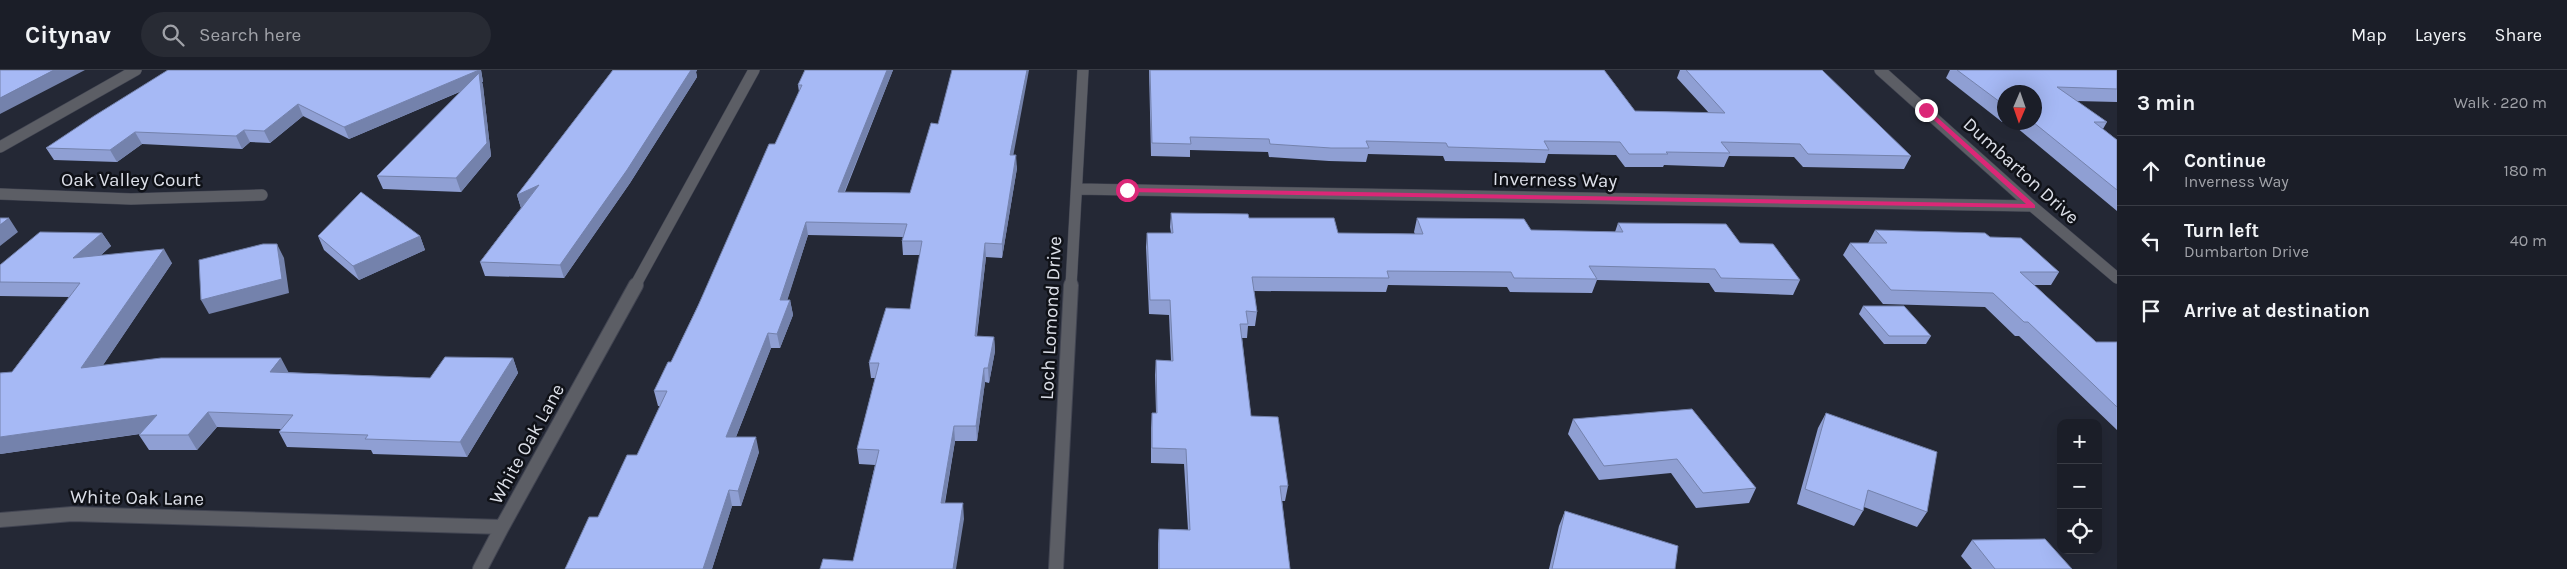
<!DOCTYPE html>
<meta charset="utf-8">
<style>
body{margin:0;font-family:Karla,sans-serif;background:#282b34;color:#f1f3f6}
.controls{position:absolute;right:15px;bottom:15px;display:grid;overflow:hidden;border-radius:10px;box-shadow:0 5px 20px #0002}
.controls button{width:45px;height:45px;display:grid;place-items:center;padding:0;border:0;border-bottom:1px solid #393c45;background:#1b1e28;color:#f1f3f6;font:25px sans-serif}
.compass{position:absolute;left:1997px;top:15px;width:45px;height:45px;border-radius:50%;background:#1b1e28;box-shadow:0 5px 20px #0002;rotate:182deg}
.stop{position:absolute;width:15px;height:15px;margin:-11px;border:4px solid #db2777;border-radius:50%;background:#fff}
.stop.end{background:#db2777;border-color:#fff;box-shadow:0 1px 5px #0008}
.list{margin:0;padding:0;list-style:none}
h2{display:flex;justify-content:space-between;align-items:center;height:65px;margin:0;padding:0 20px;font-size:21px}
h2 small{font-size:16px;font-weight:400;color:#a0a2a8}
.list li{display:grid;grid-template-columns:32px 1fr auto;gap:15px;align-items:center;box-sizing:border-box;height:70px;padding:0 20px;border-top:1px solid #393c45}
.list b{display:block;font-size:19px;white-space:nowrap}
.list p{margin:0;font-size:16px;white-space:nowrap;color:#a0a2a8}
.list em{font-size:16px;font-style:normal;color:#a0a2a8}
.icon{flex:none;width:28px;height:28px;fill:none;stroke:currentColor;stroke-width:2;stroke-linecap:round;stroke-linejoin:round}
.map{position:relative;flex:none;width:2117px;height:499px;overflow:hidden}
header{display:flex;align-items:center;gap:30px;box-sizing:border-box;height:70px;padding:0 25px;background:#1b1e28;border-bottom:1px solid #393c45}
header strong{font-size:24px}
nav{display:flex;gap:28px;margin-inline-start:auto;font-size:18px}
.search{width:350px;height:45px;background:#282b34;display:flex;align-items:center;gap:12px;box-sizing:border-box;padding:0 18px;border-radius:28px;color:#a0a2a8;font-size:19px}
main{display:flex}
aside{flex:1;background:#1b1e28}
.map>svg:first-child{display:block}
.lines{fill:none;stroke-linecap:round;stroke-linejoin:round}
.minor-far1-casing{stroke:#424552;stroke-width:12}
.minor-casing{stroke:#424552;stroke-width:16}
.minor-far1{stroke:#5c5e65;stroke-width:11}
.minor{stroke:#5c5e65;stroke-width:14}
.wall{fill:#8f9fd3}
.shaded-wall{fill:#7482ac}
.building{fill:#a6b9f5;stroke:#7482ac}
.route{fill:#db2777}
.labels{text-anchor:middle;dominant-baseline:central;stroke-width:5;stroke-linejoin:round;paint-order:stroke}
.street-label{font-size:19px;fill:#dde0e9;stroke:#0f1117}
</style>
<header>
<strong>Citynav</strong>
<div class="search"><svg class="icon" aria-label="search" viewBox="0 0 24 24"><circle cx="10" cy="10" r="6"/><path d="M15 15l6 6"/></svg>Search here</div>
<nav><a>Map</a><a>Layers</a><a>Share</a></nav>
</header>
<main>
<div class="map">
<svg width="2117" height="499" viewBox="0 0 2117 499">
<rect width="100%" height="100%" fill="#242835"/>
<g class="lines">
<defs>
<path id="minor-far1" d="M1880,0L2032,136L2117,208
M0,77L136,0
M1077,119L2032,136
M0,124L131,129L262,125
M635,216L754,0
M1071,216L1083,0"/>
<path id="minor" d="M0,450L72,444L502,457L636,215
M480,499L502,457
M1056,499L1071,215"/>
</defs>
<use href="#minor-far1" class="minor-far1-casing"/>
<use href="#minor" class="minor-casing"/>
<use href="#minor-far1" class="minor-far1"/>
<use href="#minor" class="minor"/>
</g>
<path class="wall" d="M168,0H481L483,12H482L483,16L491,86L461,122L383,119L377,106L462,21L349,69L303,46L270,73L250,72L242,79L142,74L117,92L54,90L46,78Z
M613,0H697L696,2L697,7L630,113L564,208L485,206L480,192L521,138L517,125Z
M805,0H893L845,122L910,123L1013,85L1017,98L1002,188L986,187L977,266L994,267L995,281L989,313L985,312L977,371H955L945,433L964,449L853,491L875,395L859,394L857,379L875,308H871L869,293L910,239L920,185H903L902,171L903,167L808,165L787,230H790L793,245L780,278H771L736,367L759,382L741,436H732L712,499H565L637,385L660,336H658L654,321L671,292L775,74L799,22L798,15Z
M1149,0H1604L1635,41L1709,43L1677,8L1680,0H1686L1911,86L1904,99L1803,97L1794,87L1729,86L1724,97L1664,95L1663,97H1625L1616,85L1548,84L1545,93L1445,91L1443,86L1368,84L1366,92L1329,91L1269,87L1268,82L1190,80V87L1151,86Z
M1950,0H2117V32L2076,31L2107,52L2103,59L2117,70V141L2010,52H2034L2004,22V52H2002L1946,8Z
M1171,143L1249,148L1338,163L1415,164L1414,162L1417,148L1531,160L1615,162L1618,153L1740,173L1800,210L1793,225L1715,222L1709,213L1597,210L1592,223L1510,222L1507,217L1388,215L1386,222L1254,221L1257,242L1255,256H1248L1247,268H1242L1251,346L1288,416L1285,431H1282L1290,499H1158V474L1159,459L1188,460L1184,394L1151,393V358L1152,343H1156L1155,305L1156,290L1171,291L1169,245L1149,244L1146,177L1147,163H1171L1170,157Z
M1875,160L1990,167L2059,202L2051,215H2034L2096,272H2117V360L2019,266H2015L1985,237L1883,234L1843,185L1850,173H1868Z
M102,163L111,176L101,185L172,193L103,295L430,308L513,288L518,303L467,387L373,384L371,380L287,377L279,362L281,359L217,357L197,380H149L139,365L140,364L0,384V303L12,302L69,227L0,226V195Z
M318,166H420L425,180L359,210L324,180Z
M1863,236L1931,266L1926,274H1884L1859,244Z
M1826,343L1927,442L1917,457L1864,437L1863,441L1854,456L1797,434L1818,358Z
M1573,349L1756,418L1749,433L1696,438L1671,403L1599,410L1568,364Z
M1565,441L1675,499H1549L1559,456Z
M1972,470L2072,499H1972L1961,486Z"/>
<path class="shaded-wall" d="M54,0H85L0,44V28Z
M479,0H481L483,12H482L483,16L491,86L461,122L456,108L480,13L349,69L344,57Z
M691,0H697L696,2L697,7L630,113L564,208L560,195Z
M887,0H893L839,135L838,122Z
M1027,0H1029L1011,98L1010,85Z
M298,34L303,46L270,73L264,61Z
M244,60L250,72L242,79L236,66Z
M135,62L142,74L117,92L110,80Z
M1016,85L1017,98L1002,188V174Z
M539,115L521,138L517,125Z
M9,148L18,162L0,176V155Z
M806,152L808,165L783,244L780,230Z
M102,163L111,176L82,202L73,188Z
M420,166L425,180L359,210L353,196Z
M985,173L986,187L975,280V266Z
M277,174L284,188L289,223L209,244L201,230Z
M164,179L172,193L91,313L81,298Z
M790,230L793,245L780,278L777,264Z
M768,263L771,278L730,382L726,367Z
M994,267L995,281L989,313L988,298Z
M281,288L289,303L270,302Z
M513,288L518,303L467,387L460,372Z
M984,298L985,312L977,371L976,356Z
M208,342L217,357L197,380L188,365Z
M157,345L166,360L0,384V367Z
M954,356L955,371L942,448L941,433Z
M756,367L759,382L741,436L738,421Z
M729,420L732,436L712,499H703Z
M963,433L964,449L956,499H953Z"/>
<path class="building" d="M0,0H54L0,28Z
M168,0H479L344,57L298,34L264,61L244,60L236,66L135,62L110,80L46,78L94,46Z
M613,0H691L627,100L560,195L480,192L539,115L517,125Z
M805,0H887L838,122L910,123L931,53L938,54L952,0H1027L1010,85H1016L1002,174L985,173L975,266L994,267L988,298H984L976,356H954L941,433H963L953,499H820L823,489L853,491L879,380L857,379L879,293H869L886,238L910,239L922,171H902L907,154L806,152L780,230H790L777,264L768,263L726,367H756L738,421L729,420L703,499H565L589,447H598L627,385H637L667,321H654L668,292H671L698,236L769,74H775L802,15H798Z
M1150,0H1604L1635,41L1725,43L1686,0H1822L1911,86L1808,84L1800,74L1721,72L1730,83L1666,82L1668,84H1629L1620,72L1544,71L1549,80L1448,77L1446,73L1366,71L1369,78H1331L1270,74L1269,69L1190,67L1191,74L1152,73Z
M1957,0H2117V19L2057,17L2107,52H2094L2117,70V120L2033,52H2034V22H2004V35Z
M479,3L487,73L456,108L377,106Z
M361,122L420,166L353,196L318,166Z
M1171,143L1248,144L1249,148H1334L1338,163L1423,164L1417,148L1524,149L1531,160L1623,162L1618,153L1726,154L1740,173L1773,174L1800,210L1721,208L1715,199L1589,196L1597,209L1514,208L1511,202L1387,201L1389,208L1252,207L1257,242L1246,241L1248,254H1240L1251,346L1278,347L1288,416H1280L1290,499H1159V459L1190,460L1186,379L1152,378V343H1157L1156,290L1173,291L1170,230H1150L1147,163H1173Z
M0,148H9L0,155Z
M1875,160L1985,163L1990,167L2021,168L2059,202H2020L2096,272H2117V337L2028,252H2024L1993,223L1891,220L1850,173H1887Z
M40,162L102,163L73,188L164,179L81,298L161,288H281L270,302L430,308L445,287L513,288L460,372L365,369L368,365L279,362L293,345L208,342L188,365H139L157,345L0,367V303L12,302L80,213L0,212V195Z
M263,174H277L282,209L201,230L199,190Z
M1863,236H1904L1931,266H1889Z
M1692,339L1756,418L1703,423L1677,389L1604,396L1573,349Z
M1826,343L1937,382L1927,442L1868,420L1863,441L1805,419Z
M1565,441L1678,476L1675,499H1552Z
M2045,469L2072,499H1995L1972,470Z"/>
<path class="route" d="M1924,39H1928L2035,135V138L1127,122L1123,120L1127,118L2026,134L1924,41Z"/>
<g class="labels">
<g class="street-label">
<text transform="translate(2021 101) rotate(42)">Dumbarton Drive</text>
<text x="131" y="110">Oak Valley Court</text>
<text transform="translate(1555 110) rotate(1)">Inverness Way</text>
<text transform="translate(1051 248) rotate(-87)">Loch Lomond Drive</text>
<text transform="translate(527 374) rotate(-61)">White Oak Lane</text>
<text transform="translate(137 428) rotate(1)">White Oak Lane</text>
</g>
</g>
</svg>
<div class="controls">
<button>+</button>
<button>−</button>
<button><svg class="icon" aria-label="locate" viewBox="0 0 24 24"><circle cx="12" cy="12" r="6"/><path d="M12 2v4M12 18v4M2 12h4M18 12h4"/></svg></button>
</div>
<svg class="compass" viewBox="-18 -18 36 36"><path d="M0-13l5 13h-10z" fill="#e53935"/><path d="M0 13l5-13h-10z" fill="#a0a2a8"/></svg>
<div class="stop" style="left:1127px;top:120px"></div>
<div class="stop end" style="left:1926px;top:40px"></div>
</div>
<aside>
<h2>3 min<small>Walk · 220 m</small></h2>
<ul class="list">
<li><svg class="icon" aria-label="ahead" viewBox="0 0 24 24"><path d="M12 20V5M6 11l6-6 6 6"/></svg><div><b>Continue</b><p>Inverness Way</p></div><em>180 m</em></li>
<li><svg class="icon" aria-label="left" viewBox="0 0 24 24"><path d="M17 20v-9H6M10 6l-5 5 5 5"/></svg><div><b>Turn left</b><p>Dumbarton Drive</p></div><em>40 m</em></li>
<li><svg class="icon" aria-label="arrive" viewBox="0 0 24 24"><path d="M6 21V4h12l-3 4 3 4H6"/></svg><div><b>Arrive at destination</b></div></li>
</ul>
</aside>
</main>
